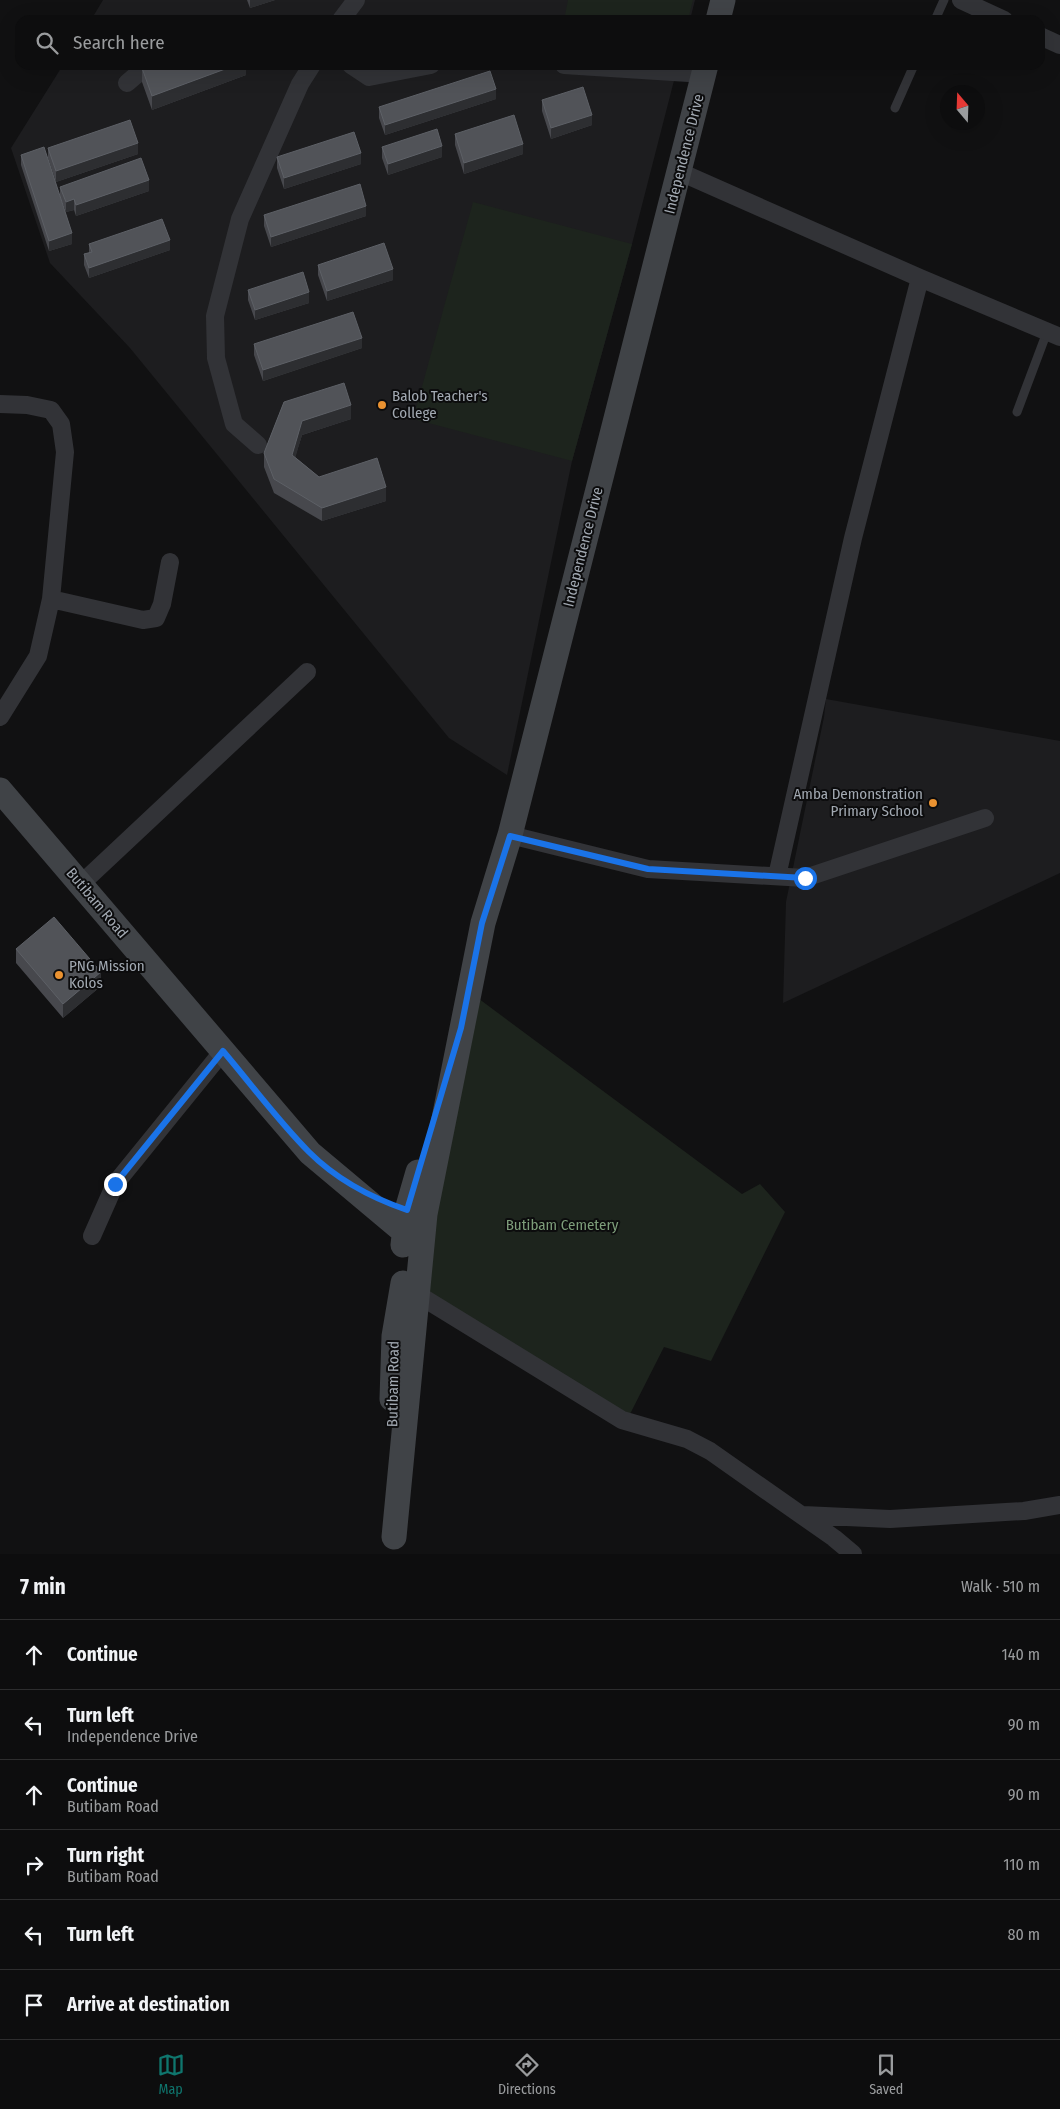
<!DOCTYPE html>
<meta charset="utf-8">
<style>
body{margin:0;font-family:"Fira Sans Condensed",sans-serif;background:#161617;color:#f1f3f6}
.compass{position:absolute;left:940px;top:85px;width:45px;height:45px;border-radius:50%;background:#0d0d0e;box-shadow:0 5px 20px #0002;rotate:341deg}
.stop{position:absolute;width:15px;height:15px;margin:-11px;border:4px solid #1a73e8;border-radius:50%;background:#fff}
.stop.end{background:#1a73e8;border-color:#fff;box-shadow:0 1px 5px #0008}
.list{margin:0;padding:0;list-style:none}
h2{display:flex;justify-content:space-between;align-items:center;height:65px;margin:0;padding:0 20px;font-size:21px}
h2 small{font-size:16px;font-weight:400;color:#9a9c9e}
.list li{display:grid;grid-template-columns:32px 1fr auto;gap:15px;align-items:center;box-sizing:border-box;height:70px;padding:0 20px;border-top:1px solid #2d2d2e}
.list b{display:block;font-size:19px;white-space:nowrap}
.list p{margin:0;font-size:16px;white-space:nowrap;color:#9a9c9e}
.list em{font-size:16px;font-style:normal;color:#9a9c9e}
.icon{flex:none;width:28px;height:28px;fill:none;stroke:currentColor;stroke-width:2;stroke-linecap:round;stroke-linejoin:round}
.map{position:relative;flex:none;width:1060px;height:1554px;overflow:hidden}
.search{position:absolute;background:#0d0d0e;box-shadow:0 5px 20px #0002;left:15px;right:15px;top:15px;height:55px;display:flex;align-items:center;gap:12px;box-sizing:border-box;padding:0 18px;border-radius:15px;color:#9a9c9e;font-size:19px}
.sheet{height:485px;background:#0d0d0e}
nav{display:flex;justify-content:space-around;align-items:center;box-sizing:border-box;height:70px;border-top:1px solid #2d2d2e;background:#0d0d0e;font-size:14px;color:#9a9c9e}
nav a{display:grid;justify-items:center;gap:2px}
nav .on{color:#0f766e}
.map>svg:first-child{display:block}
.built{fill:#1d1d1f}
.green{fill:#1d241d}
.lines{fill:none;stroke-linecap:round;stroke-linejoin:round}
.lane{stroke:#323337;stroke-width:9}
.street{stroke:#323337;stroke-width:18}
.secondary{stroke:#404347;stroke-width:25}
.wall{fill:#47484d}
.shaded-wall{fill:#2d2e31}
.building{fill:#515358;stroke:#5d6066}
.route{stroke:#1a73e8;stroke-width:6}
.poi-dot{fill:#ea9231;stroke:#0c0c0d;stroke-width:2}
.labels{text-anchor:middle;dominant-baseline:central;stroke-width:4;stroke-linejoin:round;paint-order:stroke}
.street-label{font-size:15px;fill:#a2a9b2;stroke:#0c0c0d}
.poi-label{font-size:15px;fill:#a2a9b2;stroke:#0c0c0d;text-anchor:start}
.park-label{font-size:15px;fill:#7d9d7a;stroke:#0c0c0d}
</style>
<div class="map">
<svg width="1060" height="1554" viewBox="0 0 1060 1554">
<rect width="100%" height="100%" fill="#111112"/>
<path class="built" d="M103,0H695L690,20H91Z
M63,65H678L632,244L572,461L507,775L449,738L130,348L50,263L11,148Z
M826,699L1060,741V873L783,1003L786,902L824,717Z"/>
<path class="green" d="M568,0H693L688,20H564Z
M473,202L632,244L572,461L413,419Z
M467,990L742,1194L760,1184L785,1212L711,1361L664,1347L629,1416L417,1294Z"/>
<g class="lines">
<path class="lane" d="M935,20L944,0
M895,108L914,65
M1017,412L1047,332"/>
<path class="street" d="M961,0L1004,20
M341,20L356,0
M1040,36L1060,45
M351,65L369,77L431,65
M564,65L704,74
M127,83L148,65
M680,172L920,278L1060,337
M0,404L27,405L51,410L61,424L65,452L51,599L38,656L0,717
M258,445L234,424L216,358L215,316L240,219L300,84L312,65
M51,599L143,620L156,618L162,604L170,562
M510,835L648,869L805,878L985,818
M777,876L853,538L920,278
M81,884L307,672
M92,1236L115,1184L223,1051
M417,1294L622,1420L687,1439L710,1451L834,1538L853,1554
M803,1515L890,1519L1024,1511L1060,1505"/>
<path class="secondary" d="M718,20L723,0
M0,790L310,1153L403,1231L422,1239
M403,1245L407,1210L418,1172
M392,1399L394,1336L403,1283
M394,1537L425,1214L483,923L510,835L706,65"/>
</g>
<path class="wall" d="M247,0H275L250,8Z
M246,65V75L152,110L142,82V68Z
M496,99L385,135L379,118V107Z
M542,100L592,125L551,139L542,111Z
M455,134L523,154L464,174L455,145Z
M382,147L442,157L388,175L382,158Z
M48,148L138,154L56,182L48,158Z
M21,155L72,244L49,251L21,165Z
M277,157L361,164L284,189L277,168Z
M60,187L149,191L76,216L74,210L66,212L60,197Z
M264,215L366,216L271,247L264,226Z
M89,244L170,250L89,278L84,265V254L89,253Z
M318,265L393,280L327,301L318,275Z
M248,290L309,303L255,320L248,300Z
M254,344L362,348L263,381L254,355Z
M284,402L351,419L302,435L295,457L319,477L386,501L322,521L274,493L264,467V453Z
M16,949L101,986L63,1018L16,963Z"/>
<path class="shaded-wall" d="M250,0H275L250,8Z
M236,65H246V75L152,110V96Z
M496,89V99L385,135V125Z
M592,115V125L551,139V128Z
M138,143V154L56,182V171Z
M523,144V154L464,174V163Z
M442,146V157L388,175V164Z
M361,153V164L284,189V178Z
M149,180V191L76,216V205Z
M74,199V210L66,212V202Z
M366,206V216L271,247V237Z
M72,233V244L49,251V241Z
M170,240V250L89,278V268Z
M393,269V280L327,301V291Z
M309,292V303L255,320V310Z
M362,338V348L263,381V370Z
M351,405V419L302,435L292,469V455L302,421Z
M386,487V501L322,521V508Z
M101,972V986L63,1018V1004Z"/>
<path class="building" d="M150,65H236L152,96L142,68Z
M490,71L496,89L385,125L379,107Z
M583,87L592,115L551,128L542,100Z
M514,115L523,144L464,163L455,134Z
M130,120L138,143L56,171L48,148Z
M437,129L442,146L388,164L382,147Z
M354,132L361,153L284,178L277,157Z
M44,147L72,233L49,241L21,155Z
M141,158L149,180L76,205L74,199L66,202L60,187Z
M360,184L366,206L271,237L264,215Z
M162,219L170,240L89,268L84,254L92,252L89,244Z
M384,243L393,269L327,291L318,265Z
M303,272L309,292L255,310L248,290Z
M353,312L362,338L263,370L254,344Z
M344,383L351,405L302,421L292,455L319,477L377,458L386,487L322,508L274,479L264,453L284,402Z
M54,917L101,972L63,1004L16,949Z"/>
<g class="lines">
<path class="route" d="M115,1184L223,1051C251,1084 279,1122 309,1152C336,1179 372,1198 407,1210L461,1028L482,923L510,836L648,869L805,878"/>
</g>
<g class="poi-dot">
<circle cx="382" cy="405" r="5"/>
<circle cx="933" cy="803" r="5"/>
<circle cx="59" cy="975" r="5"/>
</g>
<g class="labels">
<g class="street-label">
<text transform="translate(684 154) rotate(-76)">Independence Drive</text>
<text transform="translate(583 547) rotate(-76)">Independence Drive</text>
<text transform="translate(97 903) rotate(50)">Butibam Road</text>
<text transform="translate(393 1384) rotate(-89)">Butibam Road</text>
</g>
<g class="poi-label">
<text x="392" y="396">Balob Teacher's<tspan x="392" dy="17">College</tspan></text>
<text x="923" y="794" text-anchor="end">Amba Demonstration<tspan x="923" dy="17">Primary School</tspan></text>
<text x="69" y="966">PNG Mission<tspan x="69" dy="17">Kolos</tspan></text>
</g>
<g class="park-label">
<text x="562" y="1225">Butibam Cemetery</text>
</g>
</g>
</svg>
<svg class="compass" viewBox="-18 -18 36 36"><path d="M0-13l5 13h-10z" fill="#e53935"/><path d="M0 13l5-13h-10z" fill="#9a9c9e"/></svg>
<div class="stop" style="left:805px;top:878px"></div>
<div class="stop end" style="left:115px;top:1184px"></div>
<div class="search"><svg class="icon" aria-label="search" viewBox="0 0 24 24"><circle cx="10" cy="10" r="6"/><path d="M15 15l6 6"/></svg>Search here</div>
</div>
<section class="sheet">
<h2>7 min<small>Walk · 510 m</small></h2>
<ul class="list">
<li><svg class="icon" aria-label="ahead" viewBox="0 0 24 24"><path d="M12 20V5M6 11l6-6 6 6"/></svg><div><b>Continue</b></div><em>140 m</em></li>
<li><svg class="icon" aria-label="left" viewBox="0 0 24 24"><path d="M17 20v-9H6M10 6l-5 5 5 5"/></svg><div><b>Turn left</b><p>Independence Drive</p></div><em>90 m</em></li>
<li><svg class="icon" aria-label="ahead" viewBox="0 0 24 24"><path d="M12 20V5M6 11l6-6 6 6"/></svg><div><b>Continue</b><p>Butibam Road</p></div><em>90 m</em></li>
<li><svg class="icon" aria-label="right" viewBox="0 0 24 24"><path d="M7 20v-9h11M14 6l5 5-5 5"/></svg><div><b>Turn right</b><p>Butibam Road</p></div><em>110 m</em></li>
<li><svg class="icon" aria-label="left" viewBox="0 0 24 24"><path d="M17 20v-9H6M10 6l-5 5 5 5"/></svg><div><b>Turn left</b></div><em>80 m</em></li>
<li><svg class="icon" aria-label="arrive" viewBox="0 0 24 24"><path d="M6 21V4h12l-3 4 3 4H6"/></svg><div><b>Arrive at destination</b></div></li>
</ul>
</section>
<nav>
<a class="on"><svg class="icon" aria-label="map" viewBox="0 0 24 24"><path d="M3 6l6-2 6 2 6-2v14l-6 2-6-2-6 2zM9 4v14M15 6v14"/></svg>Map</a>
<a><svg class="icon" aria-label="directions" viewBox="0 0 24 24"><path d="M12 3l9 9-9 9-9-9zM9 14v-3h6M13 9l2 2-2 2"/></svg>Directions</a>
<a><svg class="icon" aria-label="saved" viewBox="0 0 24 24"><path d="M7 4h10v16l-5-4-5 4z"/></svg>Saved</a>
</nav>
